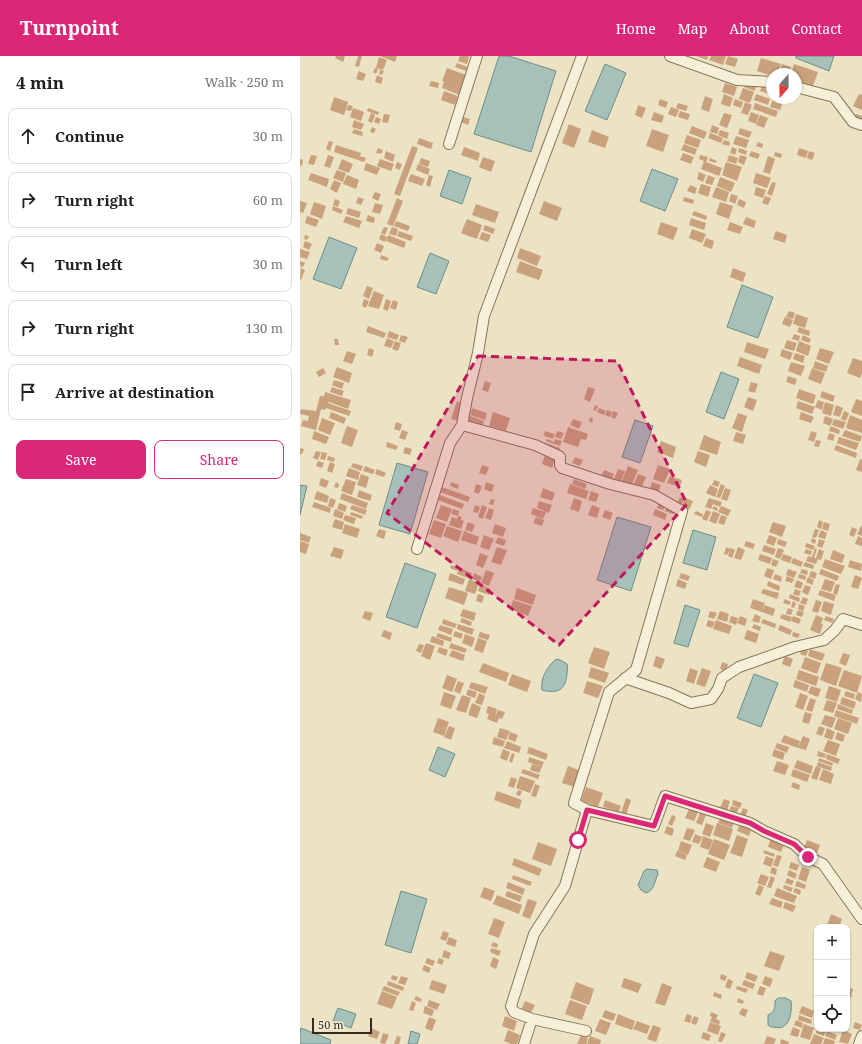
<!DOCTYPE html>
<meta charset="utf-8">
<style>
body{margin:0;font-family:"Noto Serif",serif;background:#f6f6f6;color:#202124}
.controls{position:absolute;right:12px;bottom:12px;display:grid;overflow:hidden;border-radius:8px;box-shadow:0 1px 3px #0004}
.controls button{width:36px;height:36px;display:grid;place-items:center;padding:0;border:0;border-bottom:1px solid #e0e0e0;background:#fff;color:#202124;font:20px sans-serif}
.compass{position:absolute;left:466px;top:12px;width:36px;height:36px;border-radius:50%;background:#fff;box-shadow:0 1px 3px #0004;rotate:200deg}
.scale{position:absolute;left:12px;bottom:10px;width:60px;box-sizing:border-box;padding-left:4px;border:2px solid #372c1f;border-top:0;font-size:11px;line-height:14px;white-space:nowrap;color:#372c1f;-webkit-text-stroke:3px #f4edd4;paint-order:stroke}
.stop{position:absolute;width:12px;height:12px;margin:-9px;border:3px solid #db2777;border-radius:50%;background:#fff}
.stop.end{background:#db2777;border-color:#fff;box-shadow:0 1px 4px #0008}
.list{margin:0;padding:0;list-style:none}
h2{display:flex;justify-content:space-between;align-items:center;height:52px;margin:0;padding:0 16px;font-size:17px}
h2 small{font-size:13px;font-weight:400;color:#757577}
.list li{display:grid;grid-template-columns:26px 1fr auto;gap:12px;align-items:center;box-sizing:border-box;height:56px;margin:0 8px 8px;padding:0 8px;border:1px solid #e0e0e0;border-radius:8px}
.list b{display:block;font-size:15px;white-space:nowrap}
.list em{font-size:13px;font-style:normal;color:#757577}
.actions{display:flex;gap:8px;padding:12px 16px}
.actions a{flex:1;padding:9px 0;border:1px solid #db2777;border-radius:8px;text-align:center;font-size:14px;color:#db2777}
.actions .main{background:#db2777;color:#fff}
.icon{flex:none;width:22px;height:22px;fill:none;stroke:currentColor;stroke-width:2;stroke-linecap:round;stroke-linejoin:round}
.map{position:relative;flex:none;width:562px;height:988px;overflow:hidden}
header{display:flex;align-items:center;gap:24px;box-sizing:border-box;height:56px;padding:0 20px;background:#db2777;color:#fff}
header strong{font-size:19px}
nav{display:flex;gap:22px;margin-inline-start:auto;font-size:14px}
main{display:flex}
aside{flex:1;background:#fff}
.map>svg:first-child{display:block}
.water{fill:#a6c0ba;stroke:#6d8e88}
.building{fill:#c9a17c}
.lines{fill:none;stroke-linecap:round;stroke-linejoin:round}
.minor-casing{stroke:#87755c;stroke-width:12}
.minor{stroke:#f7f0d8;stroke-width:10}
.route{stroke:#db2777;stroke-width:5}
.marked{fill:#c2185b;fill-opacity:0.2;stroke:#c2185b;stroke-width:3;stroke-dasharray:8 5;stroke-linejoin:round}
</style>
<header>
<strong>Turnpoint</strong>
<nav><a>Home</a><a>Map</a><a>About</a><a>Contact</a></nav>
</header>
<main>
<aside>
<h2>4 min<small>Walk · 250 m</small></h2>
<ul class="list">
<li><svg class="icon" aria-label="ahead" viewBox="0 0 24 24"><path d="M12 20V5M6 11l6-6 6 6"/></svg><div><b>Continue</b></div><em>30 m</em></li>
<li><svg class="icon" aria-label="right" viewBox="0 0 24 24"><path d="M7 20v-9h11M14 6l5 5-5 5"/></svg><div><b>Turn right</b></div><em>60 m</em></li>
<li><svg class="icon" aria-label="left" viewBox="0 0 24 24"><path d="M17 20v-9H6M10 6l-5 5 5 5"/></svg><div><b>Turn left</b></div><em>30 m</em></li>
<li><svg class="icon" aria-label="right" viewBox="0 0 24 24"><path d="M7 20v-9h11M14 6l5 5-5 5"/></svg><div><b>Turn right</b></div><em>130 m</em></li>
<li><svg class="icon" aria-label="arrive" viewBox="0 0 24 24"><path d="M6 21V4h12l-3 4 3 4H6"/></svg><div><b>Arrive at destination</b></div></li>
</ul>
<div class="actions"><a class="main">Save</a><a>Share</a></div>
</aside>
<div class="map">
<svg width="562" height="988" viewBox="0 0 562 988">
<rect width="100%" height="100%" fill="#ece3c5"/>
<path class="water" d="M199,0H209L256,15L231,96L174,78Z
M496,0H534L529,15L496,2Z
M305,8L326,17L307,64L285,55Z
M352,113L378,123L365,155L340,145Z
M149,114L171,122L162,148L140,140Z
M29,181L57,192L41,233L13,223Z
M130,197L149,205L136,238L117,231Z
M442,229L473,241L458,282L427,271Z
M421,316L439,323L424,363L406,356Z
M335,364L353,370L340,407L322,401Z
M97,407L128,416L110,478L79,469Z
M0,429L7,430L0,459Z
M317,461L351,471L331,535L297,524Z
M393,474L416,481L407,514L383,507Z
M105,507L136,518L117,572L86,561Z
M385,549L400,554L388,591L374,587Z
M258,603C261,605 265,606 267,608C268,611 267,615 267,618C266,634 257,638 242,634C240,623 247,611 255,604Z
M454,618L478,627L461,671L437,662Z
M138,691L155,698L145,721L129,714Z
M347,813L357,814L358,818C355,824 354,835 346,837L341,834L338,829L344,815Z
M101,835L127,843L111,897L85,889Z
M478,942H486L491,945C492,952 491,966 484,970C481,973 475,971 471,971L468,969V959C475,956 475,952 475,945Z
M38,952L56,958L51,972L33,965Z
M1,972L31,984L30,988H0V976Z
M111,975L120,978L117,988H108Z"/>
<path class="building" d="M36,0H45L43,6L35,2Z
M58,0H62L59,11L55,10Z
M80,0H97L95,6Z
M160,0H169L167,8L158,5Z
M396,0H408L407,4Z
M411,0H426L423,9L409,4Z
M428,0L438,3L435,11L425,8Z
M79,1L87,4L83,14L76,12Z
M461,2L481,8L477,18H472V20L457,15Z
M157,7L168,11L166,15L155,11Z
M482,8L491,11L488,18H479Z
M494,8L518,16L513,30L496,25V18H491Z
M75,12L78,13L76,18L73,16Z
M147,12L166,19L160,39L142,32L144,25H142Z
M80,14L84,15L82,19L79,18Z
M59,15L66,18L63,25L56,23Z
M77,19L83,22L81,28L75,26Z
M131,25L139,27L138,32L129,30Z
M446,25L457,29L454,35L444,31Z
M463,26L472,29V39L460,35Z
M425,27L437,31L434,40L422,36Z
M443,32L454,36L450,47L439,43Z
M144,35L158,40L155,49L141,44Z
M424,38L433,42L430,51L421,48Z
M456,38L470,43L468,49L454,44Z
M559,38L562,39V54L553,50Z
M405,40L413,43L409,56L401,53Z
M34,41L48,46L44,59L30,54Z
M360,43L368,46L366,52L358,49Z
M435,43L443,46L441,52L433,49Z
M473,43L483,46L480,54L470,51Z
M445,46L452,49L448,59L441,57Z
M378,47L388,50L386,55L376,52Z
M455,47L478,55L476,61L453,53Z
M48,49L53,50L51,55L46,54Z
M338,49L346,52L342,62L335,59Z
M371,51L379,54L376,61L368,58Z
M53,52L64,56L61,65L50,61Z
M68,52L79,56L78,59L67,55Z
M380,55L390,58L388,64L378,61Z
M354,56L364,60L362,67L351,64Z
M451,56L459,59L456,68L448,65Z
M71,57L75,59L72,67L68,65Z
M424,57L432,59L427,72L419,69Z
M84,58L90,59L88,67L82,66Z
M556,58L562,60V67L553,63Z
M460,59L468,62L464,72L456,69Z
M76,61L81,63L79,68L74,66Z
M163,61L170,63L168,69L161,66Z
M54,64L64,68L61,74L52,71Z
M269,68L281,73L274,92L262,87Z
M412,69L419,72L417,78L410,76Z
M392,70L407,76L404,83L389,77Z
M72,71L76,73L74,77L70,76Z
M440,72L452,76L449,82L438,78Z
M54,73L63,76L62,80L52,77Z
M352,73L369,79L363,96L346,90Z
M292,74L309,81L305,92L288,86Z
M420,74L429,77L427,83L418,79Z
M410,77L423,82L421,87L408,82Z
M387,79L401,84L398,92L384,87Z
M436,80L449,84L446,92L433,88Z
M119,82L133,87L131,93L117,88Z
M424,84L430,86L429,90L422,88Z
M29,85L33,86L30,95L26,93Z
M458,86L463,88L462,92L456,90Z
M384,88L397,93L395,99L381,94Z
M36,89L61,97L60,100L66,102L64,106L34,96Z
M112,90L118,92L100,140L94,138Z
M164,91L180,97L178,105L161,99Z
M432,91L437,93L435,99L430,97Z
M78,92L83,94L81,98L76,97Z
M439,92L447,95L446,99L438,96Z
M499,92L508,95L506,102L497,99Z
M86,95L95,99L93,106L84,102Z
M451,95L460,98L458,103L449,100Z
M509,95L515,97L512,104L507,102Z
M475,96L482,98L481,102L474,100Z
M383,97L394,101L391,108L380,104Z
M11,99L17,100L14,109L8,108Z
M28,99L34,101L30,112L24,110Z
M400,99L408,101L406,106L422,112L419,120L401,113L404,105L399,103Z
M429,99L438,102L436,108L427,105Z
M440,99L447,101L444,109L438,106Z
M468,100L475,103L470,118L463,116Z
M183,101L195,105L191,116L179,111Z
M121,102L130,105L128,111L119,108Z
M410,102L417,105L416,107L409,105Z
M0,103L3,104L2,110L0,109Z
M42,103L53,108L49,117L38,113Z
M80,103L94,108L91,115L77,110Z
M97,106L102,108L100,114L95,112Z
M426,106L442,111L437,125L422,119Z
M66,107L80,112L77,119L64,114Z
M118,108L130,113L128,119L116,114Z
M37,114L46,117L43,126L33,122Z
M399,116L406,119L403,126L397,123Z
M11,117L29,123L27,131L8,124Z
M456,117L471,122L467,132L453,127Z
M111,118L125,123L122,130L108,125Z
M47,119L59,124L56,133L43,128Z
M129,119L133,120L130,131L126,129Z
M408,119L415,122L412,129L405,127Z
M420,121L435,127L431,136L417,130Z
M34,124L41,127L37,137L30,133Z
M472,126L476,127L472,140L467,138Z
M401,128L411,131L408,141L398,137Z
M390,129L397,132L395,138L387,135Z
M416,131L429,136L426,146L412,141Z
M456,131L466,134L463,142L454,139Z
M75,136L81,138L78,145L72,142Z
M431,138L438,140L435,148L429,145Z
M465,140L471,142L468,149L462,147Z
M58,141L64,143L61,149L56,147Z
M384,141L394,144L393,148L383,145Z
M97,142L103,145L93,170L87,168Z
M35,143L40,145L38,151L33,149Z
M439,143L446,146L444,152L437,149Z
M0,145L7,147L3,157L0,156Z
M244,145L262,152L257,165L239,158Z
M14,146L26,150L22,163L10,158Z
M420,146L433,150L429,163L416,158Z
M75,147L83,149L80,158L72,156Z
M176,148L199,156L195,167L172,159Z
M33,150L43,154L41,158L32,154Z
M48,152L61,156L59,162L46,158Z
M394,155L407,160L406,164L392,159Z
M68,159L75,162L74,167L66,165Z
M7,160L19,164L16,171L5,167Z
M46,160L62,165L59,172L43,166Z
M446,161L456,165L454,172L443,168Z
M391,162L406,167L404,174L389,169Z
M167,163L182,169L177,183L161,177Z
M96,165L110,170L108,175L94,170Z
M361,166L378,172L373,184L357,178Z
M430,166L443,171L440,178L427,174Z
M185,169L195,173L193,178L183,174Z
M84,171L88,172L85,179L81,177Z
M92,171L98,173L96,180L89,178Z
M392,173L406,178L402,187L389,182Z
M99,175L113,180L111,185L97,180Z
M476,175L487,179L485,187L473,183Z
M182,176L191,179L188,186L179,183Z
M81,178L87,181L85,186L79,183Z
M5,179L9,180L7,184L4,183Z
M88,179L106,186L104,192L86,185Z
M406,182L414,185L412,193L403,190Z
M5,185L12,188L9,194L3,191Z
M77,187L84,190L81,197L74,194Z
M220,192L241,200L237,210L217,202Z
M0,193L10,196L7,203L0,201Z
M81,199L89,202L87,205L80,203Z
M0,205L5,207L3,211L0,210Z
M220,205L243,214L239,224L216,216Z
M1,212L5,214L1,224L0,223Z
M433,212L446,217L443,226L430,221Z
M67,230L73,232L69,243L63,240Z
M74,235L84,239L79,253L68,250Z
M64,243L69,245L66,252L62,250Z
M86,243L91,245L88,255L83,253Z
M93,244L98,246L96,254L90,252Z
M489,255L495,257L493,263L486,261Z
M496,258L508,262L505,272L493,268Z
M485,261L493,264L490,271L482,268Z
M68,270L86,277L84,282L66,276Z
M499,271L510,275L509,280L497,276Z
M89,275L99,279L97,284L87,281Z
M494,278L500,280L499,285L492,283Z
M101,279L108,281L105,287L99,285Z
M503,279L511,283L509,287L501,284Z
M87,282L94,285L91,292L84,290Z
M34,283H38L39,289H35Z
M487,284L497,287L494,295L484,292Z
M95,285L101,287L98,295L92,293Z
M499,285L511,290L508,300L496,295Z
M447,286L469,293L465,303L444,296Z
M69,292L74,294L72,301L67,299Z
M520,292L534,296L529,308L516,303Z
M482,293L493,297L490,304L480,300Z
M47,295L56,298L52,308L43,305Z
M495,297L505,300L503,307L493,303Z
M440,301L462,309L459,318L437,310Z
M553,302L562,305V317L560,322L547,317Z
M515,305L528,310L526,316L513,312Z
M491,306L505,310L501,320L488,315Z
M37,311L52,317L49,327L33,321Z
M23,312L26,317L19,321L16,316Z
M512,312L525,317L521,328L508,323Z
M488,320L497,323L495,329L486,326Z
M34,324L44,327L42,333L32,329Z
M185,325L191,327L188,336L182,334Z
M451,326L458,328L455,337L448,335Z
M32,331L44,335L42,340L30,336Z
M288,331L295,333L290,346L284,343Z
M499,333L516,339L513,348L496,342Z
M522,335L535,340L533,346L520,341Z
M25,336L51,344L48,353L29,346L28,347L51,355L49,360L26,352L25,354L21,353L16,374L1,370L3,364L8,365L9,360L0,358L1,353L16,355L20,340H24Z
M448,341L457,344L453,355L444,351Z
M556,343L562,345V360L551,356Z
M518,344L524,346L522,354L515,351Z
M157,345L165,348L159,365L151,363Z
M498,345L515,351L512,358L496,352Z
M525,346L534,349L531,360L522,357Z
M295,349L298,350L296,355L293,354Z
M536,349L543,352L540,361L533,359Z
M172,352L187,357L185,364L170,359Z
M299,352L306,355L304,359L297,356Z
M307,354L312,356L310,361L305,359Z
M313,355L318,357L315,363L311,361Z
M544,355L549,357L546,365L541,363Z
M31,356L46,362L44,368L29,362Z
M193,356L210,362L206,375L189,370Z
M501,356L514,361L511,367L499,363Z
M438,357L447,360L442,376L432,372Z
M168,359L184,365L182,372L165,366Z
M550,359L562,364V377L546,372Z
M525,360L533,363L530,370L523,367Z
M290,361L293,362L292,367L289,365Z
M22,362L35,367L30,379L18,374Z
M273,363L282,366L279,373L270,369Z
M534,363L546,366L543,373L532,369Z
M96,366L102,368L100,375L94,373Z
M47,370L58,374L52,391L41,387Z
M531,370L540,374L539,378L529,375Z
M268,371L288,378L286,384L281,383L278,391L263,386Z
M102,374L108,376L105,384L99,382Z
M545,374L562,380L560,386L542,380Z
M14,375L29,381L26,388L12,383Z
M245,375L255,378L253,383L244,380Z
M257,375L264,377L261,383L255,381Z
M511,375L517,377L514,386L508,384Z
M436,376L446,379L443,388L433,385Z
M529,377L535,379L533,385L527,383Z
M404,379L421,386L417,399L399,393Z
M539,381L559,387L556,394L537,387Z
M246,383L253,385V388L246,385Z
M255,383L262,385L260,390L253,388Z
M516,384L521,385L519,391L514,390Z
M361,385L376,391L373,402L357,396Z
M87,386L98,390L96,394L86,391Z
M245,387L260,392L258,397L244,392Z
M536,389L557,397L556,402L534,394Z
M105,391L112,393L110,399L103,397Z
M0,392L4,393L2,398H0Z
M16,395L21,396L18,404L13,402Z
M398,395L410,399L406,411L394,406Z
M22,396L27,397L25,404L20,403Z
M245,399L255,403L252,412L242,408Z
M28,400L35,402L34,406L27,404Z
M275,401L283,404L280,410L272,407Z
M560,403L562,404V416L556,414Z
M18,405L24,407L22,412L16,410Z
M30,406L35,408L32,417L27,415Z
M53,407L63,410L61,415L51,411Z
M182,409L189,411L186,419L179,417Z
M358,409L370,413L364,427L353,423Z
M65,410L75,414L73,418L63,415Z
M328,410L338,414L331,431L321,427Z
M49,412L60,416L58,424L46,420Z
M77,413L86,417L84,421L75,418Z
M318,413L325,415L320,428L313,425Z
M304,414L314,418L312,425L301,421Z
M61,418L69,421L66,432L57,429Z
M338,418L346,421L341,433L333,430Z
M370,420L382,424L380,431L367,427Z
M21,422L29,425L26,432L19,429Z
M46,423L56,426L52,439L41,435Z
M274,423L287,428L285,433L272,428Z
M414,424L420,426L418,431L412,429Z
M36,426L39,428L38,432L34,431Z
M151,426L159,429L158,433L150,430Z
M186,426L194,429L192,436L184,433Z
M352,426L361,429L359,435L350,432Z
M176,428L182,430L179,438L174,436Z
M270,428L289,435L286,443L267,437Z
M421,428L425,430L420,442L416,441Z
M410,429L418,433L415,441L406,437Z
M142,431L170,441L168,446L140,436Z
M243,432L255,437L252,445L240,441Z
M425,432L431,434L427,445L421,443Z
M59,434L72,439L70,445L57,441Z
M17,435L29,440L27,447L14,443Z
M291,435L299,438L296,446L288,444Z
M42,437L68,447L66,453L40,443Z
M140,439L164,448L162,453L138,444Z
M380,441L384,443L380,452L376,450Z
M30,442L36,444L33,452L28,450Z
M274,442L282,445L279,456L270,453Z
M385,442L393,445L389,454L382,451Z
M409,442L422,446L420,451L413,448L411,453L405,451Z
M191,443L195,444L193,449L189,448Z
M239,445L252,449L249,457L237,452Z
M359,445L366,447L363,454L357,452Z
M14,446L31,452L30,457L12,451Z
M39,447L47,450L45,456L37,453Z
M52,449L67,454L65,459L50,453Z
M141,449L152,453L147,466L136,462Z
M175,449L180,451L178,457L173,456Z
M182,449L187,451L183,463L178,461Z
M292,449L300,452L297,462L288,459Z
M367,450L375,453L373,458L365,455Z
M414,450L418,452L417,455L412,453Z
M421,450L431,454L428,460L418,456Z
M189,452L194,454L191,464L185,462Z
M233,452L246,456L243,463L231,458Z
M35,453L44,457L42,463L33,460Z
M153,453L159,455L158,460L151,458Z
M355,453L367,458L365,464L353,459Z
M305,454L313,457L310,464L302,461Z
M406,454L411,456L407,465L402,463Z
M396,455L403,458L402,461L394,458Z
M413,455L420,458L416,468L409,465Z
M51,456L63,460L62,463L50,459Z
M45,459L56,462L54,468L43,464Z
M421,459L427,461L424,469L418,467Z
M158,460L162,461L161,464L164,465L161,473L149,469L152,461L157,463Z
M236,461L244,464L242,470L233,467Z
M35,463L44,466L42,474L32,471Z
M134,464L146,468L141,482L129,478Z
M519,464L523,466L521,473L517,471Z
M168,466L175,469L172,476L165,474Z
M473,466L486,470L482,481L469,476Z
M524,466L530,468L528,475L522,473Z
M45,468L60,473L57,482L42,477Z
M195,468L206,472L203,481L192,477Z
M147,470L162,475L158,486L143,480Z
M561,470H562V480L557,478Z
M552,471L557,473L554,481L549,479Z
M79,473L86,475L84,483L76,480Z
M515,473L519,474L516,482L512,481Z
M521,474L527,477L525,483L518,481Z
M164,475L179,481L176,489L161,484Z
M0,477L11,481L9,487L0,484Z
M184,479L194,483L189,494L180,491Z
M469,479L477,482L474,490L466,487Z
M558,480L562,482V490L555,488Z
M198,481L206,484L204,490L195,487Z
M512,482L516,484L515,488L511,486Z
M478,483L487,486L485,491L477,488Z
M519,483L525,485L522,492L517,490Z
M0,485L9,488L6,498L0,496Z
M446,485L455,488L453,493L444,490Z
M506,487L515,490L513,494L505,491Z
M464,489L476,493L474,499L462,495Z
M34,491L44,494L41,503L30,500Z
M197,491L207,494L201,509L191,506Z
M426,491L430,493L427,499L424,498Z
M438,491L445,494L441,504L434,502Z
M430,492L435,494L432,502L428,500Z
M478,492L484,494L480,503L475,501Z
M515,492L517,493L514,502H516L519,493L524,495L521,504L518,503L516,508L506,505L508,500L512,501Z
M506,493L512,495L511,499L504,497Z
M533,494L545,499L542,507L530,503Z
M180,497L188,500L183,512L176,509Z
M460,498L472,502L470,508L458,504Z
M483,498L492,501L490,507L481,504Z
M493,502L503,506L501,511L491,507Z
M473,503L479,505L476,511L471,509Z
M525,503L545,510L541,518L522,511Z
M550,504L562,508L561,515L548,511Z
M505,506L514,509L513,513L503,510Z
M151,509L158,511L157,515L150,512Z
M159,512L172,517L170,523L157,518Z
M467,512L474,514L471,523L464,520Z
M488,513L497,516L494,522L486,519Z
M502,513L508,515L507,519L500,517Z
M521,513L539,520L537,525L519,518Z
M186,514L194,517L189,530L181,527Z
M511,515L517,517L515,523L509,521Z
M150,517L165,523L163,529L148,524Z
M174,517L182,521L180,526L172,523Z
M381,517L390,520L388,525L379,522Z
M475,518L482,521L481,526L473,523Z
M499,518L506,520L505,524L498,522Z
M555,519L562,522L558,533L551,531Z
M487,520L494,523L492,527L485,525Z
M508,521L514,524L512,529L506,526Z
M169,523L179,527L175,538L165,535Z
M378,523L387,527L385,533L376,530Z
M525,523L535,526L531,536L521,533Z
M497,524L503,527L501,533L494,531Z
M468,525L480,530L479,535L467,530Z
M536,528L540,529L537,539L533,537Z
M180,529L191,533L189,539L178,535Z
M505,529L511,531L508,539L502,536Z
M149,531L168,537L164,549L145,542Z
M217,532L236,539L233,549L214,543Z
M463,533L479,537L477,543L461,537Z
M495,533L501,535L499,540L493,538Z
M520,534L536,539L534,545L518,539Z
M178,538L184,540L182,547L176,545Z
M490,538L500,542L499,546L489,542Z
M503,541L508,543L506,549L500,547Z
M453,543L465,547L462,556L450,552Z
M485,543L491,546L490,549L483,547Z
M213,544L232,550L228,560L210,553Z
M516,544L522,546L518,557L512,555Z
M493,545L496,547L494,552L491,551Z
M524,545L534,548L531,559L521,555Z
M499,548L505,550L503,555L498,553Z
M465,549L475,553L473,560L462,556Z
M488,552L493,554L491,559L486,558Z
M163,553L176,557L174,565L160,560Z
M498,554L504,556L502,561L496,559Z
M65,555L73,557L70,565L62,562Z
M410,555L417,557L414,563L408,561Z
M420,555L429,558L427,566L417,563Z
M455,558L461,561L459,567L452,565Z
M482,558L492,561L490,566L480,562Z
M516,559L523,562L521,568H523L520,578L510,574Z
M431,560L438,562L436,569L429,566Z
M440,560L447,563L445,570L437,567Z
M493,560L501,563L499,568L491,565Z
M526,560L534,563L532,567L524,564Z
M162,562L172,566L171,570L160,566Z
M143,563L157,568L155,572L142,568Z
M463,563L476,568L475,572L461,567Z
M408,564L415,566L412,572L406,570Z
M416,564L432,570L429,578L413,573Z
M158,568L174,573L172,579L157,573Z
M454,568L461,571L460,575L452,572Z
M140,569L153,573L151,579L138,574Z
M480,569L492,574L490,579L478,574Z
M84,574L92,577L90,584L81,580Z
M447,574L459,578L456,587L444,583Z
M155,575L163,578L161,583L153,580Z
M180,576L190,579L188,584L178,581Z
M493,576L500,578L498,582L492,580Z
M138,577L152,582L151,586L136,581Z
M165,578L175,582L172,591L162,587Z
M132,580L144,585L143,590L130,586Z
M178,582L187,585L183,597L174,594Z
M126,587L135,590L130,604L121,600Z
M151,587L167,593L165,597L149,592Z
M119,588L124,589L121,597L116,595Z
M139,591L148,594L146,600L137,596Z
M294,591L310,596L304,613L288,607Z
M502,592L508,595L506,600L500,598Z
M510,593L525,598L522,605L508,600Z
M152,594L165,599L163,605L149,600Z
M543,597L550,599L546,610L539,607Z
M356,600L365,603L361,613L353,610Z
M485,600L493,603L490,611L482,608Z
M505,601L521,607L517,618L501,612Z
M422,606L428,608L426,615L420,613Z
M183,607L209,617L206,626L179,616Z
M526,607L542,612L536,630L520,624Z
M291,611L309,617L305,627L288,621Z
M390,612L398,615L394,628L386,625Z
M402,612L411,615L405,631L396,628Z
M499,614L519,621L516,630L496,623Z
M544,614L562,620L557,637L538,630Z
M212,618L231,625L227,636L208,629Z
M147,619L157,623L152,636L142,632Z
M495,624L509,629L507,636L493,631Z
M158,625L164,627L160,638L154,635Z
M287,625L303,630L298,642L283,637Z
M171,626L188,631L185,638L169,632Z
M511,630L521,633L518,641L508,637Z
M529,630L541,634L537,646L525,642Z
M168,633L177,636L175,642L166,639Z
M546,635L555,638L554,643L544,640Z
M144,636L156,640L151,653L140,649Z
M558,636L562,638L561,646L555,643Z
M179,637L185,640L182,649L175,647Z
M500,637L508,640L503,654L495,651Z
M162,639L171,642L166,657L156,654Z
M542,641L556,646L554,653L540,648Z
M510,642L516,644L512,656L506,654Z
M527,644L537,647L533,657L523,654Z
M172,647L181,651L177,662L168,659Z
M538,648L553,654L552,658L537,653Z
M188,650L197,653L195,661L198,654L205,656L202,663L199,662L197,667L187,663L189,658L186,657Z
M536,654L559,662L557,668L534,660Z
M505,656L512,658L509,668L502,666Z
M525,659L536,662L532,672L521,668Z
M138,662L149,666L144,680L133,676Z
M538,662L552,667L548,678L534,673Z
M149,670L155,672L151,684L144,681Z
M519,670L525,672L522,680L516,678Z
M200,672L210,675L206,684L197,681Z
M527,672L535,676L532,684L524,681Z
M210,676L218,679L215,686L208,683Z
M537,676L545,679L543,686L535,683Z
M484,679L500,685L498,692L481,686Z
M503,680L510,683L506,694L498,692Z
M194,681L205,685L203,691L192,688Z
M528,684L540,688L536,700L523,695Z
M207,685L221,691L219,697L204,692Z
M477,687L489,691L487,697L475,692Z
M229,691L248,698L246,704L227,697Z
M203,693L210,696L207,705L200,702Z
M474,693L485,697L483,704L472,700Z
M518,695L526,698L525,702L517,700Z
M212,697L215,698L212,707L209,705Z
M527,698L540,703L538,708L526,703Z
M229,701L244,706L242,711L228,706Z
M519,702L533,707L532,710L518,705Z
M497,704L513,710L511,718L494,712Z
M477,705L489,709L485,719L473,715Z
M518,706L532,711L531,715L517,710Z
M232,708L242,711L239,717L230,714Z
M268,710L281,715L275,731L262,727Z
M516,710L521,712L517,724L511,722Z
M223,713L240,719L238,723L221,717Z
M493,713L510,719L507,726L491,720Z
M523,713L534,718L531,728L519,724Z
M220,720L235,725L230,737L216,732Z
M211,721L217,723L214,732L208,730Z
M493,726L500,729L499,734L491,731Z
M235,728L240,730L236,741L231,740Z
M286,731L303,737L298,751L281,745Z
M218,734L222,735L220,740L216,739Z
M197,735L222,744L219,753L194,744Z
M326,742L331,744L326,759L321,757Z
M424,743L430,745L427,755L420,752Z
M305,744L321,750L319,756L303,751Z
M433,744L442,747L440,752L432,749Z
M431,750L439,752L436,758L429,755Z
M443,752L448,754L444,763L439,761Z
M389,753L398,756L394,765L385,762Z
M400,757L406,759L402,769L396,767Z
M372,759L376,761L372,770L368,768Z
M421,760L434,765L432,772L418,767Z
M406,767L414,770L410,781L402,778Z
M417,767L433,773L429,785L413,779Z
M440,768L452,772L449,780L437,775Z
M367,770L374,773L372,780L364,777Z
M387,772L395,774L390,785L383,783Z
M395,778L402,781L399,788L392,786Z
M437,779L448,783L442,801L430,797Z
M403,780L413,784L409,794L400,791Z
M471,781L485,786L481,796L468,791Z
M414,783L430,789L424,804L408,798Z
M507,784L520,789L516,799L503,795Z
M381,785L392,789L388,799L378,795Z
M238,786L257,793L251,810L232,803Z
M464,794L475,798L474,801L463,797Z
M377,795L387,799L385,804L375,800Z
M477,799L482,800L478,811L473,809Z
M466,800L474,803L471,811L463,808Z
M407,801L420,806L416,816L403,811Z
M214,802L242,813L239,820L212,809Z
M491,806L499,809L497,815L489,812Z
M472,811L477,813L476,819L470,817Z
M502,811L510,814L506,826L498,823Z
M489,814L497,818L495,823L487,819Z
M461,818L469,821L465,830L457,827Z
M213,819L232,826L230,830L212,823Z
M471,820L475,822L471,832L467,831Z
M487,822L494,825L492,829L485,827Z
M497,825L506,829L505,833L495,830Z
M208,826L225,833L223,839L206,832Z
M459,829L464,831L460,840L455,838Z
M484,829L493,832L491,836L483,832Z
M184,831L195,835L191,845L180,841Z
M477,832L497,840L494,847L474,840Z
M495,832L501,834L500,839L493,836Z
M207,835L222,840L220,846L205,840Z
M197,839L222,849L219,858L193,848Z
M472,842L483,846L481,852L469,848Z
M228,843L237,846L230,863L222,860Z
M485,846L496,850L493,856L483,852Z
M531,858L542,863L539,871H532L527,869Z
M194,862L205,866L199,882L188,878Z
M143,875L149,877L146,885L140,883Z
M149,881L157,884L155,891L146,888Z
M193,886L198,888L197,892L191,890Z
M191,892L201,895L199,900L190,896Z
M144,894L151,897L149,903L142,901Z
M470,895L485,900L479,915L464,910Z
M193,901L199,904L196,913L190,910Z
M127,902L135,905L133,910L125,907Z
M139,902L144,904L142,909L137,907Z
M124,909L131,912L129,917L122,914Z
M447,916L458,920L455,926L445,922Z
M421,918L427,920L425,925L420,923Z
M92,919L98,921L96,925L91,923Z
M101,920L108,922L105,929L98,927Z
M465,920L473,923L470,931L462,928Z
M324,922L342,928L338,937L321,931Z
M428,923L433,925L430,933L425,931Z
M132,924L147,929L144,938L129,933Z
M444,924L455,928L453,933L442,929Z
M88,925L104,931L103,935L87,929Z
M276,926L294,933L289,949L270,942Z
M362,927L372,931L365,950L355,947Z
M84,930L100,936L98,940L82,934Z
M437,930L448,933L446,937L436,933Z
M460,930L466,932L463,940L457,938Z
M547,931L553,933L551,942L547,940Z
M82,935L97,941L92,953L77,948Z
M414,936L422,939L421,943L413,940Z
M116,940L122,943L121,946L114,944Z
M438,942L444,945L443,948L437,946Z
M129,944L140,948L137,954L127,950Z
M270,944L287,950L282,964L265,958Z
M112,945L116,947L113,955L109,954Z
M225,945L235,949L231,957L221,954Z
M125,950L134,954L132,960L123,957Z
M502,950L514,955L512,962L499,957Z
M442,952L448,954L445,961L439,958Z
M305,954L316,958L313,965L302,961Z
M411,956L418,959L416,963L420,965L419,969L410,965L412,961L410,960Z
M318,958L335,965L332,974L315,968Z
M387,958L392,960L390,967L384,965Z
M499,959L512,964L511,968L498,964Z
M205,960L217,965L214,975L202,970Z
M394,960L399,962L396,969L391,967Z
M129,961L136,964L132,975L125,972Z
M300,963L311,967L306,979L295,975Z
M496,964L503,967L502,972L494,969Z
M337,965L350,970L347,978L333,973Z
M410,966L421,970L418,979L407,975Z
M555,966L562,969L560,974L553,972Z
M504,968L514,972L510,984L500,981Z
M353,969L361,972L356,986L347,983Z
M493,971L500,974L498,981L490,979Z
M71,972L80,976L77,983L68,980Z
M517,973L526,974L524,980L516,977Z
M530,973H539L538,976Z
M208,974L220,979L217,988H211L204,985Z
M543,974L552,978L548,988L539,986Z
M527,975L537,979L535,984L525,980Z
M403,976L411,979L409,985L401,982Z
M421,976L426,978L422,986L418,985Z
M83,977L89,979L85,988L80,987Z
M514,978L524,982L521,988H510Z
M281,979L288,982L286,988H277Z
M97,980L101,981L99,988H94Z
M290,980L301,984L300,988H287Z
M467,980L476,983L474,988H464Z
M525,982L535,985L534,988H523Z
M481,983L489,986L488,988H480Z"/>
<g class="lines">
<defs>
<path id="minor" d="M370,0L437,24L472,26
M496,31L534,41L553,66L562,69
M149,88L177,0
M162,369L235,389L259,400L260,401V409L262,412L310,428L354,439L382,455L336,614L309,636L274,747L287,754
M117,493L150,387L162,369L167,342L178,297L184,260L282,0
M325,622L369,637L391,647L411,643L418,633L422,622L439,611L495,591L524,584L535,574L543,563L562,569
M232,963L286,975
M224,988L232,963L214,956L211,950L234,878L265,830L287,754L354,770L365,740L450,767L464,775L494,788L508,801L523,808L562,863
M559,988L562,980"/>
</defs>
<use href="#minor" class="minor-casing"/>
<use href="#minor" class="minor"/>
</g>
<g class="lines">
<path class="route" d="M278,784L287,754L354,770L365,740L450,767L464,775L494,788L508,801"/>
</g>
<path class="marked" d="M178,300L317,305L387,448L259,589L87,457Z"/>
</svg>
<div class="controls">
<button>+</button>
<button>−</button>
<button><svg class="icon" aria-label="locate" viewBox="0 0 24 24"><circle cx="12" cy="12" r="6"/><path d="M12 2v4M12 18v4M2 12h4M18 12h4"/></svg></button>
</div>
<svg class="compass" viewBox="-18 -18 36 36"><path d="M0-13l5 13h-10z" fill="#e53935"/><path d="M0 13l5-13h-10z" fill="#757577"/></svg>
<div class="scale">50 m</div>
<div class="stop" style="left:278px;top:784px"></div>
<div class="stop end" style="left:508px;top:801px"></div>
</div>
</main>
